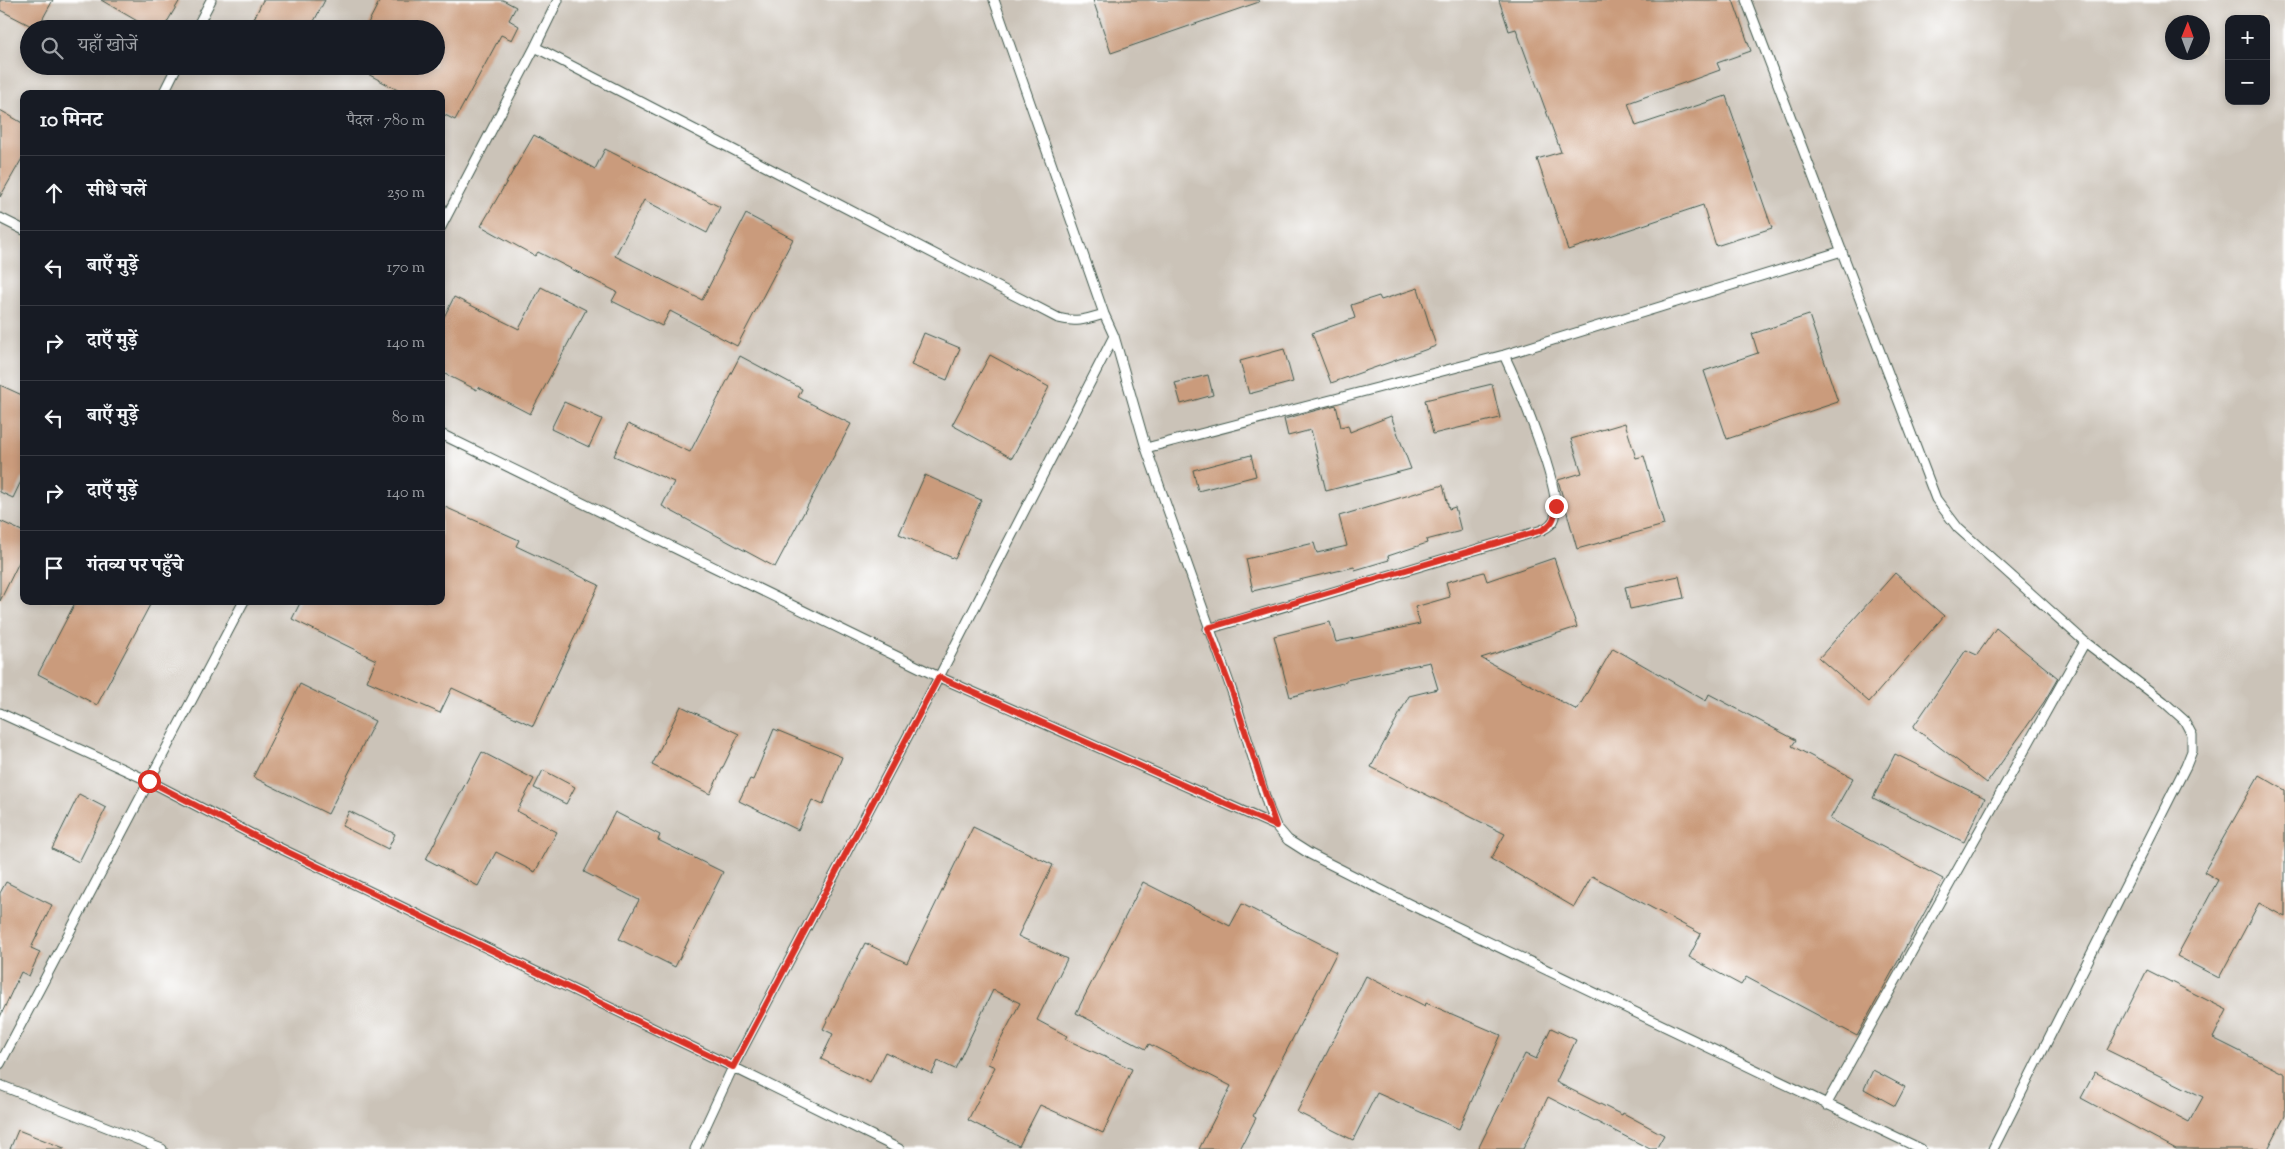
<!DOCTYPE html>
<html lang="hi">
<meta charset="utf-8">
<style>
body{margin:0;font-family:"Sorts Mill Goudy","Noto Serif Devanagari",serif;background:#242831;color:#f1f3f6}
.controls{position:absolute;right:15px;top:15px;display:grid;overflow:hidden;border-radius:10px;box-shadow:0 2px 8px #0003}
.controls button{width:45px;height:45px;display:grid;place-items:center;padding:0;border:0;border-bottom:1px solid #363941;background:#171b24;color:#f1f3f6;font:25px sans-serif}
.compass{position:absolute;left:2165px;top:15px;width:45px;height:45px;border-radius:50%;background:#171b24;box-shadow:0 2px 8px #0003;rotate:1deg}
.stop{position:absolute;width:15px;height:15px;margin:-11px;border:4px solid #d93025;border-radius:50%;background:#fff}
.stop.end{background:#d93025;border-color:#fff;box-shadow:0 1px 5px #0008}
.list{margin:0;padding:0;list-style:none}
h2{display:flex;justify-content:space-between;align-items:center;height:65px;margin:0;padding:0 20px;font-size:21px}
h2 small{font-size:16px;font-weight:400;color:#9ea1a6}
.list li{display:grid;grid-template-columns:32px 1fr auto;gap:15px;align-items:center;box-sizing:border-box;height:75px;padding:0 20px;border-top:1px solid #363941}
.list b{display:block;font-size:19px;white-space:nowrap}
.list em{font-size:16px;font-style:normal;color:#9ea1a6}
.icon{flex:none;width:28px;height:28px;fill:none;stroke:currentColor;stroke-width:2;stroke-linecap:round;stroke-linejoin:round}
.map{position:relative;flex:none;width:2285px;height:1149px;overflow:hidden}
.search{position:absolute;background:#171b24;box-shadow:0 2px 8px #0003;left:20px;top:20px;width:425px;height:55px;display:flex;align-items:center;gap:12px;box-sizing:border-box;padding:0 18px;border-radius:28px;color:#9ea1a6;font-size:19px}
.panel{position:absolute;background:#171b24;box-shadow:0 2px 8px #0003;left:20px;top:90px;width:425px;height:515px;border-radius:10px}
.map>svg:first-child{display:block}
.industrial{fill:#cbc3b8;fill-rule:evenodd}
.building{fill:#ca9b7c}
.lines{fill:none;stroke-linecap:round;stroke-linejoin:round}
.service-casing{stroke:#3f564a;stroke-width:11}
.service{stroke:#fff;stroke-width:9}
.route{stroke:#d93025;stroke-width:6}
</style>
<div class="map">
<svg width="2285" height="1149" viewBox="0 0 2285 1149">
<rect width="100%" height="100%" fill="#fff"/>
<filter id="ink" filterUnits="userSpaceOnUse"><feTurbulence type="fractalNoise" baseFrequency=".02" numOctaves="2"/><feDisplacementMap in="SourceGraphic" scale="10" xChannelSelector="R" yChannelSelector="G"/><feConvolveMatrix kernelMatrix="1 2 1 2 8 2 1 2 1" color-interpolation-filters="sRGB"/></filter>
<filter id="wash" filterUnits="userSpaceOnUse"><feTurbulence type="fractalNoise" baseFrequency=".0096" numOctaves="4" result="noise"/><feDisplacementMap in="SourceGraphic" scale="20" xChannelSelector="R" yChannelSelector="G"/><feGaussianBlur stdDeviation="1.12" result="paint"/><feColorMatrix in="noise" values="0 0 0 0 0 0 0 0 0 0 0 0 0 0 0 0 0 1.4 0 .05"/><feComposite in="paint" operator="in"/></filter>
<g filter="url(#wash)">
<rect width="100%" height="100%" fill="#f2e2c7"/>
<path class="industrial" d="M0,0H2285V1149H0ZM2229,19H2266V101H2229ZM2172,22H2202V52H2172ZM29,29H436V66H29ZM24,94H441V601H24Z"/>
<g id="blocks">
<path class="building" d="M0,0H53L37,29L0,10Z
M101,0H180L163,29H151Z
M263,0H325L310,29H249Z
M380,0H503L516,7L509,20L519,26L512,40L501,35L455,120L441,113V94H405L353,66H436V29H365Z
M1093,0H1258L1259,2L1111,53Z
M1499,0H1733L1751,51L1717,63L1720,70L1628,103L1636,126L1726,96L1772,228L1716,246L1703,205L1568,250L1537,159L1561,152L1516,29L1509,31Z
M0,110L24,124V155L0,197Z
M534,135L595,169L605,149L720,207L707,233L644,200L615,256L702,300L746,214L793,239L737,346L670,311L662,326L612,301L617,292L538,252L535,256L481,226Z
M541,287L586,310L530,414L478,387L477,390L441,372V323L454,297L519,329Z
M1418,288L1436,346L1331,383L1312,333L1355,318L1351,305L1379,296L1381,300Z
M1809,315L1838,402L1727,439L1704,371L1758,353L1752,334Z
M924,333L960,348L947,380L911,365Z
M1284,349L1293,382L1249,394L1240,361Z
M990,355L1049,387L1012,458L952,425Z
M740,356L802,389L798,397L851,424L775,567L662,506L674,482L614,456L628,424L690,452Z
M1208,375L1213,395L1181,404L1175,383Z
M1492,384L1500,418L1433,434L1425,400Z
M0,385L24,396V475L13,498L0,492Z
M564,402L602,419L589,447L551,429Z
M1336,405L1341,427L1348,425L1350,432L1391,416L1411,469L1326,491L1311,430L1288,436L1284,419Z
M1625,423L1636,458L1644,456L1664,525L1577,549L1558,480L1582,473L1571,439Z
M1251,455L1256,476L1198,491L1193,470Z
M925,475L981,500L955,559L899,534Z
M1443,485L1449,509L1455,507L1461,531L1426,540L1427,543L1388,556L1389,560L1355,570L1354,567L1253,591L1246,559L1314,543L1317,553L1347,546L1339,516Z
M445,507L519,540L516,546L599,585L533,726L452,688L440,713L367,681L376,660L292,619L301,601H441V515Z
M0,521L24,532V552L0,601Z
M1554,558L1577,627L1481,658L1577,710L1613,648L1706,701L1709,694L1796,740L1792,746L1853,778L1830,819L1943,879L1857,1036L1746,977L1741,985L1689,957L1701,934L1592,876L1574,907L1491,859L1505,834L1371,767L1409,696L1438,689L1430,662L1346,680V682L1290,697L1274,636L1330,622L1336,642L1420,624L1415,607L1450,597L1446,582L1484,572L1487,581Z
M1895,573L1944,616L1869,702L1819,658Z
M1679,576L1684,598L1630,609L1625,587Z
M76,601H152L97,705L38,674Z
M1996,628L2058,678L2044,702L1987,783L1913,727L1966,650L1977,655Z
M300,684L375,721L328,814L253,777Z
M681,706L739,734L710,794L652,765Z
M774,729L842,757L823,805L812,800L798,830L739,801L750,779L753,780Z
M482,752L534,779L517,811L557,832L535,872L496,852L478,886L426,859Z
M1895,754L1985,798L1964,842L1873,798Z
M543,770L575,787L566,804L534,788Z
M2259,775L2285,790V917L2259,903L2219,978L2177,956L2218,880L2204,872Z
M79,794L106,808L79,862L52,849Z
M349,811L395,834L388,849L342,826Z
M615,812L660,835L658,840L723,872L675,967L619,939L639,900L584,872Z
M973,827L1053,865L1018,936L1067,959L1037,1020L1067,1036L1065,1039L1132,1069L1103,1133L1040,1105L1019,1146L968,1120L995,1067L988,1064L1020,1003L993,990L955,1069L938,1061L932,1074L885,1052L870,1083L821,1059L833,1034L823,1029L865,943L907,963Z
M6,882L52,905L31,948L40,952L29,976L21,972L0,1017V893Z
M1143,882L1230,926L1242,904L1337,952L1253,1116L1256,1118L1240,1149H1199L1231,1086L1149,1044L1146,1049L1076,1013Z
M2147,970L2227,1010L2213,1038L2285,1074V1116L2268,1149H2176L2081,1098L2095,1072L2189,1122L2203,1097L2107,1050Z
M1366,976L1425,1006L1426,1003L1501,1035L1459,1129L1377,1093L1353,1140L1297,1112Z
M1551,1028L1576,1040L1556,1082L1622,1115L1623,1113L1664,1135L1656,1149H1650L1548,1097L1523,1149H1478L1525,1054L1536,1059Z
M1873,1070L1905,1087L1895,1106L1864,1089Z
M18,1130L64,1148V1149H10Z"/>
</g>
</g>
<g filter="url(#ink)">
<use href="#blocks" fill-opacity="0" stroke="#3f564a" stroke-width="1"/>
<g class="lines">
<defs>
<path id="service" d="M994,0L1104,314L1114,336L1146,448L1233,694L1269,809L1276,826L1288,840L1310,854L1409,904L1921,1149
M1746,0L1936,499L1958,528L2085,642L2164,702L2184,720L2192,735V751L2186,766L1993,1149
M196,29L211,0
M535,47L558,0
M163,94L177,66
M0,218L24,230
M441,227L535,47L1058,318C1076,323 1087,319 1104,314
M441,434L939,677L1276,826
M1146,448L1504,355L1842,251
M1208,629L1542,530C1548,527 1553,524 1555,517C1563,491 1517,382 1504,355
M0,713L149,781L261,839L733,1067L939,677L1114,336
M0,1064L244,601
M0,1085L162,1149
M1826,1105L2085,642
M695,1149L733,1067L899,1149"/>
</defs>
<use href="#service" class="service-casing"/>
<use href="#service" class="service"/>
</g>
</g>
<g class="lines" filter="url(#ink)">
<path class="route" d="M149,781L261,839L733,1067L939,677L1276,826L1233,694L1208,628L1542,530C1553,524 1555,518 1556,506"/>
</g>
</svg>
<div class="controls">
<button>+</button>
<button>−</button>
</div>
<svg class="compass" viewBox="-18 -18 36 36"><path d="M0-13l5 13h-10z" fill="#e53935"/><path d="M0 13l5-13h-10z" fill="#9ea1a6"/></svg>
<div class="stop" style="left:149px;top:781px"></div>
<div class="stop end" style="left:1556px;top:506px"></div>
<div class="search"><svg class="icon" aria-label="search" viewBox="0 0 24 24"><circle cx="10" cy="10" r="6"/><path d="M15 15l6 6"/></svg>यहाँ खोजें</div>
<section class="panel">
<h2>10 मिनट<small>पैदल · 780 m</small></h2>
<ul class="list">
<li><svg class="icon" aria-label="ahead" viewBox="0 0 24 24"><path d="M12 20V5M6 11l6-6 6 6"/></svg><div><b>सीधे चलें</b></div><em>250 m</em></li>
<li><svg class="icon" aria-label="left" viewBox="0 0 24 24"><path d="M17 20v-9H6M10 6l-5 5 5 5"/></svg><div><b>बाएँ मुड़ें</b></div><em>170 m</em></li>
<li><svg class="icon" aria-label="right" viewBox="0 0 24 24"><path d="M7 20v-9h11M14 6l5 5-5 5"/></svg><div><b>दाएँ मुड़ें</b></div><em>140 m</em></li>
<li><svg class="icon" aria-label="left" viewBox="0 0 24 24"><path d="M17 20v-9H6M10 6l-5 5 5 5"/></svg><div><b>बाएँ मुड़ें</b></div><em>80 m</em></li>
<li><svg class="icon" aria-label="right" viewBox="0 0 24 24"><path d="M7 20v-9h11M14 6l5 5-5 5"/></svg><div><b>दाएँ मुड़ें</b></div><em>140 m</em></li>
<li><svg class="icon" aria-label="arrive" viewBox="0 0 24 24"><path d="M6 21V4h12l-3 4 3 4H6"/></svg><div><b>गंतव्य पर पहुँचे</b></div></li>
</ul>
</section>
</div>
